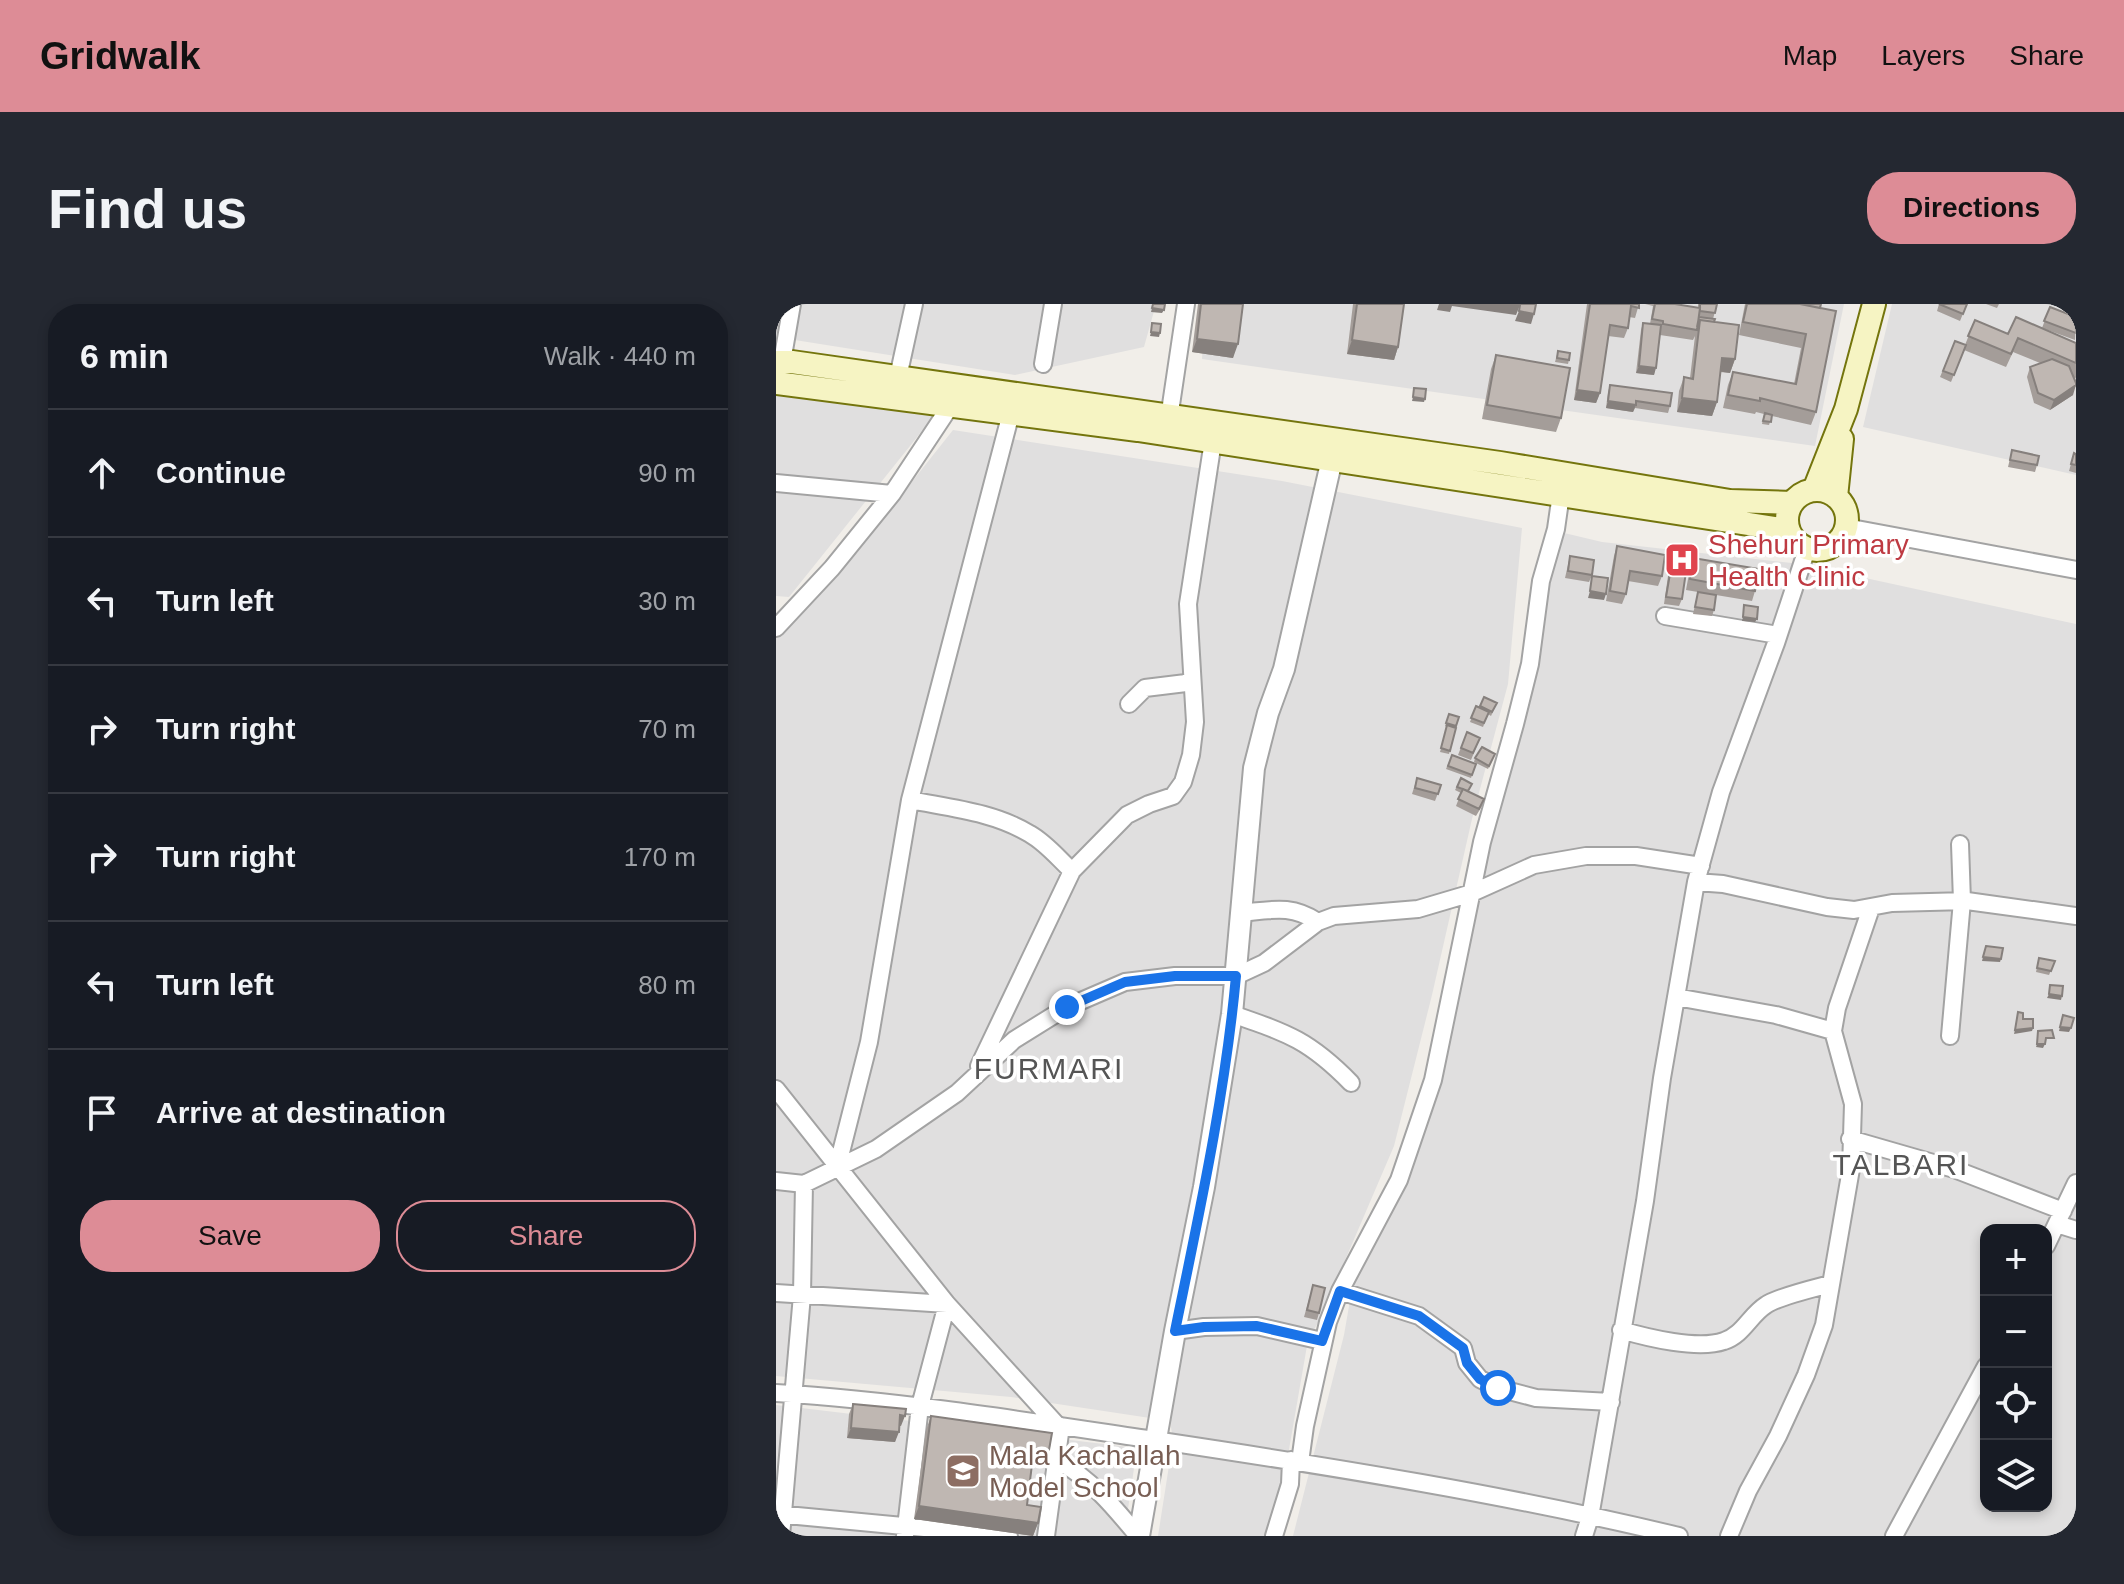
<!DOCTYPE html>
<meta charset="utf-8">
<style>
body{margin:0;font-family:Arial,sans-serif;background:#242831;color:#f1f3f6}
.controls{position:absolute;right:24px;bottom:24px;display:grid;overflow:hidden;border-radius:16px;box-shadow:0 4px 12px #0003}
.controls button{width:72px;height:72px;display:grid;place-items:center;padding:0;border:0;border-bottom:2px solid #363941;background:#171b24;color:#f1f3f6;font:40px sans-serif}
.stop{position:absolute;width:24px;height:24px;margin:-18px;border:6px solid #1a73e8;border-radius:50%;background:#fff}
.stop.end{background:#1a73e8;border-color:#fff;box-shadow:0 2px 8px #0008}
.list{margin:0;padding:0;list-style:none}
h2{display:flex;justify-content:space-between;align-items:center;height:104px;margin:0;padding:0 32px;font-size:34px}
h2 small{font-size:26px;font-weight:400;color:#9ea1a6}
.list li{display:grid;grid-template-columns:52px 1fr auto;gap:24px;align-items:center;box-sizing:border-box;height:128px;padding:0 32px;border-top:2px solid #363941}
.list b{display:block;font-size:30px;white-space:nowrap}
.list em{font-size:26px;font-style:normal;color:#9ea1a6}
.actions{display:flex;gap:16px;padding:24px 32px}
.actions a{flex:1;padding:18px 0;border:2px solid #dd8c96;border-radius:32px;text-align:center;font-size:28px;color:#dd8c96}
.actions .main{background:#dd8c96;color:#111}
.icon{flex:none;width:44px;height:44px;fill:none;stroke:currentColor;stroke-width:2;stroke-linecap:round;stroke-linejoin:round}
.map{position:relative;flex:none;width:1300px;height:1232px;overflow:hidden;border-radius:32px}
header{display:flex;align-items:center;gap:48px;box-sizing:border-box;height:112px;padding:0 40px;background:#dd8c96;color:#111}
header strong{font-size:38px}
nav{display:flex;gap:44px;margin-inline-start:auto;font-size:28px}
.intro{display:flex;align-items:center;justify-content:space-between;box-sizing:border-box;height:192px;padding:0 48px}
h1{margin:0;font-size:56px}
.button{padding:20px 36px;border-radius:32px;background:#dd8c96;color:#111;font-size:28px;font-weight:700}
main{display:flex;gap:48px;padding:0 48px}
aside{flex:1;background:#171b24;border-radius:32px;box-shadow:0 4px 12px #0003}
.map>svg:first-child{display:block}
.residential{fill:#e0dfdf;fill-rule:evenodd}
.lines{fill:none;stroke-linecap:round;stroke-linejoin:round}
.minor-casing{stroke:#a3a3a3;stroke-width:20}
.tertiary-casing{stroke:#a3a3a3;stroke-width:24}
.secondary-casing{stroke:#74750d;stroke-width:26}
.minor{stroke:#fff;stroke-width:16}
.tertiary{stroke:#fff;stroke-width:20}
.secondary{stroke:#f6f4c3;stroke-width:22}
.wall{fill:#a49d99}
.shaded-wall{fill:#86807d}
.building{fill:#bfb7b2;stroke:#86807d;stroke-width:2}
.route{stroke:#1a73e8;stroke-width:10}
.labels{text-anchor:middle;dominant-baseline:central;stroke-width:7;stroke-linejoin:round;paint-order:stroke}
.health-label{font-size:28px;fill:#be3a42;stroke:#fff;text-anchor:start}
.education-label{font-size:28px;fill:#785e54;stroke:#fff;text-anchor:start}
.neighbourhood-label{font-size:30px;letter-spacing:2px;fill:#555;stroke:#fff}
</style>
<header>
<strong>Gridwalk</strong>
<nav><a>Map</a><a>Layers</a><a>Share</a></nav>
</header>
<div class="intro"><h1>Find us</h1><a class="button">Directions</a></div>
<main>
<aside>
<h2>6 min<small>Walk · 440 m</small></h2>
<ul class="list">
<li><svg class="icon" aria-label="ahead" viewBox="0 0 24 24"><path d="M12 20V5M6 11l6-6 6 6"/></svg><div><b>Continue</b></div><em>90 m</em></li>
<li><svg class="icon" aria-label="left" viewBox="0 0 24 24"><path d="M17 20v-9H6M10 6l-5 5 5 5"/></svg><div><b>Turn left</b></div><em>30 m</em></li>
<li><svg class="icon" aria-label="right" viewBox="0 0 24 24"><path d="M7 20v-9h11M14 6l5 5-5 5"/></svg><div><b>Turn right</b></div><em>70 m</em></li>
<li><svg class="icon" aria-label="right" viewBox="0 0 24 24"><path d="M7 20v-9h11M14 6l5 5-5 5"/></svg><div><b>Turn right</b></div><em>170 m</em></li>
<li><svg class="icon" aria-label="left" viewBox="0 0 24 24"><path d="M17 20v-9H6M10 6l-5 5 5 5"/></svg><div><b>Turn left</b></div><em>80 m</em></li>
<li><svg class="icon" aria-label="arrive" viewBox="0 0 24 24"><path d="M6 21V4h12l-3 4 3 4H6"/></svg><div><b>Arrive at destination</b></div></li>
</ul>
<div class="actions"><a class="main">Save</a><a>Share</a></div>
</aside>
<div class="map">
<svg width="1300" height="1232" viewBox="0 0 1300 1232">
<rect width="100%" height="100%" fill="#f1eee9"/>
<path class="residential" d="M0,0H380L368,43L239,71L0,33Z
M429,0H1068L1039,142L426,55Z
M1116,0H1300V171L1087,123Z
M0,89L162,107L13,293L0,292Z
M177,126L506,177L746,224L732,380L696,515L656,691L618,842L543,1017L532,1036L503,1203L494,1232H382L397,1136L394,1117L235,1093L0,1072V310L19,312L108,213Z
M784,228L826,238L1025,260L1300,320V1232H517L568,1031L577,979L634,860L695,624L730,470L756,378ZM1210,926H1270V1202H1210Z
M0,1101L361,1144L348,1232H0Z"/>
<g class="lines">
<defs>
<path id="minor" d="M6,58L16,0
M267,60L277,0
M122,73L138,0
M392,121L410,0
M0,179L116,190
M1070,223L1300,266
M889,312L1002,331
M0,324L56,264L116,190L175,101
M353,400L369,384L410,379L416,374
M134,496C174,504 218,508 254,530C270,539 282,554 296,567
M920,578L947,580L1051,603L1078,606L1116,599L1191,597L1300,612
M464,609C496,606 515,600 542,618
M900,693L1000,711L1057,727
M456,710C511,729 533,736 575,779
M1174,732L1186,597L1184,540
M203,762L296,567L351,511L373,500L397,492L407,478L415,451L419,418L412,300L437,137
M0,785L171,1000L281,1121
M1074,835L1178,865L1287,907
M61,864L93,738L134,496L235,109
M0,877L28,880L100,845L181,789L238,736L291,703L349,678L399,672H460L488,659L542,618L558,612L642,605L696,589L758,561L810,552H860L925,562
M1281,920L1300,926
M1270,942L1300,879
M564,987L643,1012L687,1044L691,1059L704,1075L722,1084L760,1094L835,1098
M0,989L171,1000L144,1102L129,1232
M845,1026C872,1034 922,1046 948,1037C967,1031 974,1011 990,1001C1001,993 1039,984 1054,980
M399,1027L428,1023L481,1022L546,1037
M0,1089C129,1097 257,1118 385,1137C558,1163 733,1191 903,1232
M281,1156C314,1174 338,1203 362,1232
M524,1158L529,1122L552,1018L564,987L623,876L657,776L706,538L739,420L754,360L765,277L780,225L785,190
M0,1210L233,1232
M5,1232L26,991L28,880
M270,1232L285,1122
M498,1232L514,1180L515,1156
M808,1232L814,1213L869,897L886,774L920,578L945,488L1000,339L1031,245
M953,1232L972,1187L1002,1132L1030,1071L1048,1021L1075,865L1077,800L1057,727L1061,704L1095,604
M1118,1232L1210,1062"/>
<path id="tertiary" d="M363,1232L399,1027L428,883L456,710L478,464L492,409L508,365L556,155"/>
<path id="secondary" d="M0,58H16L724,159L954,197L1016,199
M0,79L362,126L1012,226
M1038,186L1070,105L1098,0
M1011 216a30 30 0 1 1 60 0a30 30 0 1 1-60 0Z
M1060,193L1066,135"/>
</defs>
<use href="#minor" class="minor-casing"/>
<use href="#tertiary" class="tertiary-casing"/>
<use href="#secondary" class="secondary-casing"/>
<use href="#minor" class="minor"/>
<use href="#tertiary" class="tertiary"/>
<use href="#secondary" class="secondary"/>
</g>
<path class="wall" d="M422,0H467L457,54L416,48Z
M577,0H628L622,43L618,56L571,50Z
M811,0H863L859,14L853,13L852,24L848,34L832,32L824,89L820,99L798,96Z
M869,0H899L922,4V0H941L937,15L959,55L954,69L944,68L941,98L936,112L901,108L903,87L908,73L914,74L919,32L917,36L884,31L878,71L860,69L865,26L867,19L874,20L877,2Z
M969,0H1045L1040,108L1035,121L996,112L993,121L986,120L988,110L980,108L979,110L947,104L952,81L957,68L1018,80L1025,44L963,31Z
M1163,0H1191L1184,17L1161,7Z
M1210,0H1223L1221,4Z
M1274,3L1300,13L1299,36L1266,24Z
M1199,16L1232,30L1300,39V74L1297,73V91L1274,106L1258,99L1251,73L1254,63L1264,59L1237,48L1230,63L1188,46L1175,78L1164,73L1179,37L1189,41Z
M782,47L793,56L792,60L779,58Z
M720,51L785,114L780,128L706,115L715,65Z
M834,81L894,102L892,109L859,104L857,108L830,104L832,88Z
M1236,146L1261,161L1259,168L1232,163Z
M1298,149L1300,150V169L1293,167Z
M841,242L886,272L882,282L852,277L850,290L846,300L830,297L838,252Z
M794,252L816,271L813,278L789,274Z
M917,254L979,287L976,297L910,286L914,264Z
M896,258L906,295L903,302L888,300L893,265Z
M922,288L938,306L936,312L917,310Z
M708,393L721,399L715,412L712,410L707,423L694,418L700,402L703,404Z
M673,410L683,413L673,450L664,448L671,423L669,422Z
M691,428L704,434L695,456L682,451Z
M719,450L712,465L698,458L699,454Z
M676,451L700,460L695,474L670,465Z
M641,474L665,481L659,497L636,490Z
M685,474L693,487L706,502L700,512L680,502L685,489L679,486Z
M1263,654L1279,657L1273,671L1260,668Z
M537,981L543,1009L541,1016L528,1013Z
M77,1100L125,1122H123L119,1138L71,1134L73,1110Z
M155,1112L268,1159L257,1157L251,1201L262,1219L257,1232L138,1215L150,1126Z"/>
<path class="shaded-wall" d="M663,0H738L744,1L740,11L676,2L674,8L661,6Z
M376,4L388,6L386,9L375,8Z
M743,7L758,10L755,20L739,17Z
M375,28L384,29L383,33L374,32Z
M421,35L462,40L457,54L416,48Z
M576,36L622,43L618,56L571,50Z
M946,54L959,55L954,69L941,67Z
M863,62L880,64L878,71L860,69Z
M1300,81L1297,91L1274,106L1278,96Z
M801,86L824,89L820,99L798,96Z
M637,93L649,95L648,98L636,97Z
M906,94L941,98L936,112L901,108Z
M832,97L860,101L857,108L830,104Z
M814,287L830,290L828,296L812,294Z
M967,313L981,315L979,318L966,317Z
M1207,653L1225,655L1224,658L1206,657Z
M1273,690L1286,692L1285,696L1271,694Z
M1284,723L1295,724L1293,728L1283,727Z
M1257,724L1256,727L1238,730L1239,726Z
M1261,740H1269L1267,744L1260,743Z
M124,1111L129,1112L125,1122L120,1121Z
M75,1124L123,1128L119,1138L71,1134Z
M258,1144L273,1146L268,1159L254,1157Z
M143,1202L262,1219L257,1232L138,1215Z"/>
<path class="building" d="M377,0H389L388,6L376,4Z
M425,0H467L462,40L421,35Z
M581,0H628L622,43L576,36Z
M738,0H760L758,10L743,7L744,1Z
M814,0H863V4L855,2L852,24L834,21L824,89L801,86Z
M879,0H899L924,4L921,26L887,20V17L876,15Z
M924,0H941L939,9L924,7Z
M971,0H1024L1060,7L1040,108L984,94V97L952,91L957,68L1020,80L1030,30L967,18Z
M1024,0H1045L1044,4Z
M1163,0H1191L1187,10Z
M1274,3L1300,13V29L1268,17Z
M923,13L939,15L938,18L924,16L921,23Z
M1240,13L1300,39V59L1242,34L1235,50L1192,32L1199,16L1232,30Z
M924,16L963,21L959,55L946,54L941,98L906,94L908,73L917,75Z
M376,19L385,20L384,29L375,28Z
M867,19L885,21L880,64L863,62Z
M1179,37L1190,41L1178,71L1167,67Z
M782,47L794,49L793,56L781,54Z
M720,51L794,64L785,114L711,101Z
M1276,55L1293,62L1300,79V81L1278,96L1262,89L1254,63Z
M834,81L896,89L894,102L860,97V101L832,97Z
M638,84L650,85L649,95L637,93Z
M989,109L996,111L995,118L987,117Z
M1236,146L1263,152L1261,161L1234,156Z
M1298,149L1300,150V161L1295,160Z
M841,242L889,251L886,272L854,267L850,290L834,287Z
M794,252L818,256L816,271L792,267Z
M917,254L983,265L979,287L914,275Z
M896,258L911,261L906,295L890,293Z
M816,272L832,274L830,290L814,287Z
M922,288L940,291L938,306L919,303Z
M968,301L982,303L981,315L967,313Z
M708,393L721,399L716,408L704,402Z
M700,402L713,408L708,419L695,414Z
M673,410L683,413L680,422L670,419Z
M671,421L680,424L674,447L665,444Z
M691,428L704,434L697,449L685,444Z
M706,443L719,450L713,462L699,454Z
M676,451L700,460L696,471L672,462Z
M641,474L665,481L662,490L639,484Z
M685,474L696,480L692,487L681,483Z
M687,485L708,495L703,505L682,495Z
M1210,642L1227,644L1225,655L1207,653Z
M1263,654L1279,657L1275,667L1261,664Z
M1274,681L1287,682L1286,692L1273,690Z
M1242,708L1247,709V715H1257V724L1239,726Z
M1287,711L1298,714L1295,724L1284,723Z
M1276,726L1278,734H1270L1269,740H1261L1262,727Z
M537,981L549,984L543,1009L531,1006Z
M77,1100L130,1105L129,1112L124,1111L123,1128L75,1124Z
M155,1112L276,1129L273,1146L258,1144L251,1201L265,1203L262,1219L143,1202Z"/>
<g class="lines">
<path class="route" d="M291,703L349,678L399,672H460C449,792 423,910 399,1027L428,1023L481,1022L546,1037L564,987L643,1012L687,1044L691,1059L704,1075L722,1084"/>
</g>
<defs>
<symbol id="hospital-square" viewBox="-11 -11 22 22"><rect x="-9" y="-9" width="18" height="18" rx="4" fill="#e0444e" stroke="#fff"/><path d="M-5-5h3v3.5h4V-5h3V5h-3V1.5h-4V5h-3Z" fill="#fff"/></symbol>
<symbol id="school-square" viewBox="-11 -11 22 22"><rect x="-9" y="-9" width="18" height="18" rx="4" fill="#8d6e63" stroke="#fff"/><path d="M0-5L7-2L0 1L-7-2ZM-4 1L0 2.5L4 1V4Q0 6-4 4Z" fill="#fff"/></symbol>
</defs>
<g fill-rule="evenodd">
<use href="#hospital-square" x="886" y="236" width="40" height="40"/>
<use href="#school-square" x="167" y="1147" width="40" height="40"/>
</g>
<g class="labels">
<g class="health-label">
<text x="932" y="240">Shehuri Primary<tspan x="932" dy="32">Health Clinic</tspan></text>
</g>
<g class="education-label">
<text x="213" y="1151">Mala Kachallah<tspan x="213" dy="32">Model School</tspan></text>
</g>
<g class="neighbourhood-label">
<text x="273" y="764">FURMARI</text>
<text x="1125" y="860">TALBARI</text>
</g>
</g>
</svg>
<div class="controls">
<button>+</button>
<button>−</button>
<button><svg class="icon" aria-label="locate" viewBox="0 0 24 24"><circle cx="12" cy="12" r="6"/><path d="M12 2v4M12 18v4M2 12h4M18 12h4"/></svg></button>
<button><svg class="icon" aria-label="layers" viewBox="0 0 24 24"><path d="M12 4l9 5-9 5-9-5zM3 14l9 5 9-5"/></svg></button>
</div>
<div class="stop" style="left:722px;top:1084px"></div>
<div class="stop end" style="left:291px;top:703px"></div>
</div>
</main>
